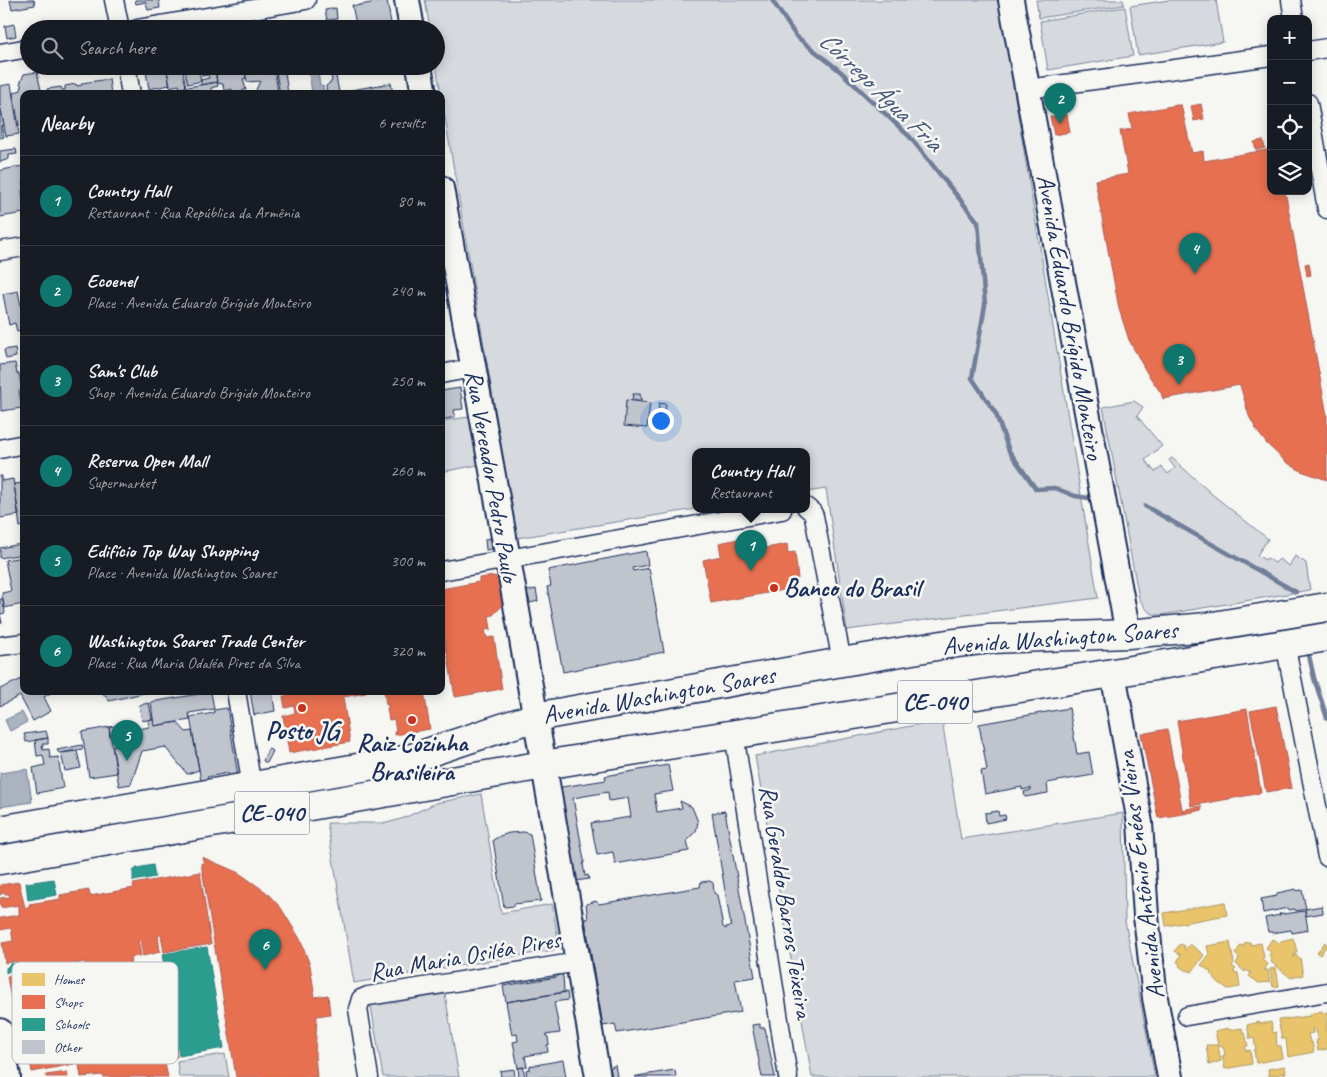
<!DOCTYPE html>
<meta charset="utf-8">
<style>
body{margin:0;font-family:Caveat,sans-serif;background:#20242c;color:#f1f3f6}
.controls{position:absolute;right:15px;top:15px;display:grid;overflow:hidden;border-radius:10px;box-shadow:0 2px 12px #0003}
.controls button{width:45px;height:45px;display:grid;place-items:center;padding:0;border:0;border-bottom:1px solid #363941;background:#171b24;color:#f1f3f6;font:25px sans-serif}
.you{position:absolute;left:660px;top:420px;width:18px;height:18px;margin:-12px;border:4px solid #fff;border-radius:50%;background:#1a73e8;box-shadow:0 0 0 8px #1a73e833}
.badge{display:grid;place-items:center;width:32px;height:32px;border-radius:50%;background:#0f766e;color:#fff;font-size:16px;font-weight:700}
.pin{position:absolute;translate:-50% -41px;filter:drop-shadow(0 1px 2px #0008)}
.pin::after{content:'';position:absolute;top:26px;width:18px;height:15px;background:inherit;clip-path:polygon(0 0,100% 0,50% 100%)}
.popup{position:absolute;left:692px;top:448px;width:118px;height:65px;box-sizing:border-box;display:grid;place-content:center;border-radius:10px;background:#171b24;filter:drop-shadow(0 1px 4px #0005);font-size:16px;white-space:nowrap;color:#9ea1a6}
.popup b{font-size:19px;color:#f1f3f6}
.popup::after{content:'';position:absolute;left:50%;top:100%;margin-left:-10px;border:10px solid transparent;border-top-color:#171b24}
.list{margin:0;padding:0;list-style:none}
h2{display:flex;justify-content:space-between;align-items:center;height:65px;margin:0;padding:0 20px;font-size:21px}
h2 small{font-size:16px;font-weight:400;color:#9ea1a6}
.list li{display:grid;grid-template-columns:32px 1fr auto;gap:15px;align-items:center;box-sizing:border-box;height:90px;padding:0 20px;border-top:1px solid #363941}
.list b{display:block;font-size:19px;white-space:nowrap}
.list p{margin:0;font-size:16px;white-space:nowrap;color:#9ea1a6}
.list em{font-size:16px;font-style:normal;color:#9ea1a6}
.icon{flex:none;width:28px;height:28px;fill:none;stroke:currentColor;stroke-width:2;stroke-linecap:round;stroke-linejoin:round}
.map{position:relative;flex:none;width:1327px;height:1077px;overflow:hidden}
.search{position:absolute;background:#171b24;box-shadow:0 2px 12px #0003;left:20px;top:20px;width:425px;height:55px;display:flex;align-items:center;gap:12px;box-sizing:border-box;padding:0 18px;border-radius:28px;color:#9ea1a6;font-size:19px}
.panel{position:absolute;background:#171b24;box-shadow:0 2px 12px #0003;left:20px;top:90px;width:425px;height:605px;border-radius:10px}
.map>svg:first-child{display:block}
.green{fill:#d6d9dd;stroke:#78849e}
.water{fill:#abb2c0;stroke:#717e99}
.homes{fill:#e9c46a;stroke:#ab9766}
.shops{fill:#e76f51;stroke:#aa5c55}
.schools{fill:#2a9d8f;stroke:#267c80}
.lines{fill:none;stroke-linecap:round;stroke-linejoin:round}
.stream{stroke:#717e99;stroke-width:4.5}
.building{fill:#c0c4cd;stroke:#1b2f5e}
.street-casing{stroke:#1b2f5e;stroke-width:21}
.secondary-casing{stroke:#1b2f5e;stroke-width:28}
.highway-casing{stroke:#1b2f5e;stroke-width:31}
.street{stroke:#f6f6f2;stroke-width:18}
.secondary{stroke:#f6f6f2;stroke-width:24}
.highway{stroke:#f6f6f2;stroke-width:28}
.poi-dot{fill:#c8321e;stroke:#f6f6f2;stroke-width:2}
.labels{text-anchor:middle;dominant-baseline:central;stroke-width:5;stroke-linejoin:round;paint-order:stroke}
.shield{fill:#f6f6f2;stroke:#5d6b8a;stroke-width:1}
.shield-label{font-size:24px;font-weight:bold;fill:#1b2f5e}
.street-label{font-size:25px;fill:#1b2f5e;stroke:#f6f6f2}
.poi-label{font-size:25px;font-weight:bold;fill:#1b2f5e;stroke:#f6f6f2}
.water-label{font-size:26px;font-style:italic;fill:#46567b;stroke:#f6f6f2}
.key{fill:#f6f6f2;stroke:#b4bac6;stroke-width:1}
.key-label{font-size:14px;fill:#1b2f5e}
</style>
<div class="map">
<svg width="1327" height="1077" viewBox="0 0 1327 1077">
<rect width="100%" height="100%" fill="#f6f6f2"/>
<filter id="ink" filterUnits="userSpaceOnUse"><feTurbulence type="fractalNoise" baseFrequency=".02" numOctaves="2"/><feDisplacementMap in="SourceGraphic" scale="10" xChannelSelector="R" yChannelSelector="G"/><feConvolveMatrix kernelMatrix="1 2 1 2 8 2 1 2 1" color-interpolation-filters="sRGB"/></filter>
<g filter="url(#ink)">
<path class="green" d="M425,0H999L1098,598L847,630L826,489L806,492V452H696V509L517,538L436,65V29H430Z
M1036,0H1123L1124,5L1039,18Z
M1169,0H1216L1223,42L1138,55L1130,6Z
M1125,7L1133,56L1048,70L1040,21Z
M1134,401L1143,407L1137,416L1162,446L1145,460L1155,472L1162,467L1168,474L1175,468L1169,460L1172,458L1213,495L1268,539L1257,555L1265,560L1267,558L1275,563L1279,559L1289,566L1295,556L1306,563L1310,590L1161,615C1149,616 1145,608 1139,598L1103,407Z
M469,417L478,465L441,472V421Z
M942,720L961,839L1123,813L1125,921L1155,1077H812L755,756Z
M481,794L501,913L552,904L559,945L554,950L354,983L327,823H387L404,818L436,803Z
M445,994L459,1077H383L371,1006Z
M225,1054L229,1077H179L177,1061Z"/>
<path class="water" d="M318,73L320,85L323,86L324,91L312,92L309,74Z
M22,712L27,722L10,731L5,720Z
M27,769L32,802L0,807V773Z"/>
<path class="homes" d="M1225,902L1227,915L1166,926L1164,913Z
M1293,938L1297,951L1293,957L1296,955L1300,958L1303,975L1291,978L1271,962L1272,960L1269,955L1271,952L1266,948L1272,939L1279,943L1281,941Z
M1230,942L1234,963L1232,966L1236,969L1233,972L1238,973L1240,987L1228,989L1214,979L1215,977L1210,974L1211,972L1201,965L1209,955L1207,946Z
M1250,942L1251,945L1261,943L1264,957L1262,960L1268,964L1264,970H1268L1270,982L1259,983L1249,976L1251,973L1246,970L1245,972L1236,964L1239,958L1235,954L1241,945L1244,947V943Z
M1325,942L1327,945L1320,955L1317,953Z
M1180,944L1185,946L1184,948L1185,950L1190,944L1204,955L1192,972L1187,970L1186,971L1179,966L1180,964L1177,962L1181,955L1175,951Z
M1276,968L1279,986L1273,987L1270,969Z
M1322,1011V1013L1327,1012V1049L1318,1051L1316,1041L1318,1040L1316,1030H1314V1028H1312L1313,1033L1308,1034L1310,1042H1312L1314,1052L1288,1057L1286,1039H1282L1278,1020L1310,1016L1309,1014Z
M1259,1022L1260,1024L1271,1022L1273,1033L1276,1032L1277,1046H1281L1283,1058L1256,1063L1254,1050H1256L1254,1038L1250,1039L1247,1025Z
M1228,1028L1229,1030L1242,1028L1243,1033H1245L1248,1046L1245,1047L1246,1051L1250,1050L1252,1064L1225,1069L1222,1056L1225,1055L1223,1046L1218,1045L1215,1031Z
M1206,1045H1218L1221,1061L1209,1065Z
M1285,1066L1286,1073L1269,1076L1268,1069Z"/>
<path class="shops" d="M1201,104L1204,119L1194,121L1191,106Z
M1177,105H1181L1192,153L1203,151L1204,161L1271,149V191H1285L1327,415V480L1301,471L1286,462L1267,444L1257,431L1249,416L1240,385L1163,399L1161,393L1147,373L1129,340L1119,309L1095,180L1128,174L1120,131L1132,129L1129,114Z
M1067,114L1070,132L1054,135L1050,117Z
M1263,140L1265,148L1256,150L1254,142Z
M1309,263L1311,275L1307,276L1305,264Z
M743,538L745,552L787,544L788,553L795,552L798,579L793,580L795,588L711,603L703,560L721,556L719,543Z
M495,576L498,578L503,605L493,615L489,616L491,629L485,630L487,638L494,637L502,689L455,697L441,619V589L479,582V578Z
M441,627L446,652H441Z
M286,691H366V693L343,697L350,742L289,753L283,716L295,713L294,706L285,708L283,696H286Z
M384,691H424L430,729L395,735L394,732H396L394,719L389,720L387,708H388V704L386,705Z
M1276,706L1292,788L1266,792L1250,711Z
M1247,709L1261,793L1191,806L1177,721Z
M1167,729L1183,814L1158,818L1141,734Z
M1201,806L1202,810L1183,814L1182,810Z
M202,857L239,873L266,892L281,908L300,939L310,965L315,997L328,995L330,1014L317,1016L315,1055L317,1077H236L201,863L204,864Z
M200,872L211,944L164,952L161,935H158L160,952L143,956L140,940H138L141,956L131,957L130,967L122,973V977L164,969L172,1020H168L170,1029L137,1034L139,1045L175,1038L177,1057L164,1059L168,1077H103V1075L81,1077L77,1053L100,1048L85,962L74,964L75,968L57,971L74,1064L32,1072L27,1045L19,1047L7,976L14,975V971H17L15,961L5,963L2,943L13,941L11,928L0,930V918L19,915V905L1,908L0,898L10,897L9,894H5V892L0,895V885L19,882L25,908L30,907L29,904L60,899V895L89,890L90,896L134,888L133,884Z
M67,1072L68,1077H46V1075Z"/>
<path class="schools" d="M153,865L155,877L133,881V871L137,868Z
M54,879L57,895L28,900L26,883Z
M207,947L224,1048L179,1056L162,954Z
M11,963H13V966L11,970L6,973V968Z"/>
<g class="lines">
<path class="stream" d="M772,0L796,36L840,71L910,137L978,222L985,305L972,378L996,414L1009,451L1036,489L1055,488L1075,496L1089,498
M1145,506L1296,592
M1308,651L1314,678L1327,718"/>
</g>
<path class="building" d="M10,0H34L35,5L12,9Z
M135,0H159L160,8L148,10L146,2L136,4Z
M387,0L392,29H357L352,5H354L355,6Z
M336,8L337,19L327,20L325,10Z
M287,21L288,25L290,27L297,25L298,29H271L272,28L271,24Z
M327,23L328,29H300L307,26Z
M14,24L16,36L7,38L5,26Z
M145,66H166L170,85L149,89Z
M166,66H182L186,87L180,88L179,85L170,87Z
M182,66H198L201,81L188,84L185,71H183Z
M201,66H214L217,82L201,85V80L209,78L208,75L202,76Z
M244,66L246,78L243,79L246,90H243V94H233L232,89L224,91L223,84L217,83L215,67Z
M244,66H274L278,93L256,94V90L260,81L247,82Z
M278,66H297V70L285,72L288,94H280L276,72L279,71Z
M329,66H334L339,92L327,94L326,86L332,81Z
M37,72L41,90L38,91V94H24V125L19,126L13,93L21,90L22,86L20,84L24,74Z
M109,79L111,94H48L47,89L61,87L62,90H65V86L76,84L77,86L82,85V83Z
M217,82L218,86L211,88L212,94H171L170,90Z
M391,83L393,94H352L351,90Z
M11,84L19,134L6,136L0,105V86Z
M0,105L4,126H1L4,137L0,138Z
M16,149L17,154L9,155V159L0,162V151Z
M23,166L24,190H22L24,213L0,217V172L2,170Z
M18,291L24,321V330L17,332L15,323L9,325L3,294Z
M15,348L16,357L6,359L4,350Z
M15,363L17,374L19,373L22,390L19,391L22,408L1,411L0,365Z
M460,388L463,409L454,410L455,417L441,420V391Z
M633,394H640L641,400H632Z
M626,400L650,403L647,428L624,426Z
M659,403L666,404L664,424L657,423Z
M0,476H2V481L13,479L19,515L0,518Z
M24,483V526L20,527L14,484Z
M491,538L492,549L486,550L485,539Z
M21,544L23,554L0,558V548Z
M646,551L648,565L632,568L633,571L649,568L664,652L563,672L547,587L551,586L548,570Z
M23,557L24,607L23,604L4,608L2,593L11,591L5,560Z
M536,589L538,601L530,603L527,591Z
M0,599H3L5,613L0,614L2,623H0Z
M24,678V691H54L44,697L51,711L33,721L20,696L0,706V689Z
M100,691H148V692L109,701L107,697Z
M250,691H272L275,711L254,715Z
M211,692L214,709L189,713L190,720L154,726L151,702Z
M149,703L152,719L142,721L139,705Z
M227,708L238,776L229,778L228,773L207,777L208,780L201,781L190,717L214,713V710Z
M1069,708L1077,754L1089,752L1093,775L1047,783L1048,793L1025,797L1024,792L1031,790V788L1022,790V787L985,794L981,771L987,770L979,724Z
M153,719L154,726L177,722L186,732L192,731L199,770L187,774L165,747L142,751L131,784L119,786L112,746L117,745L119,741L110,737L109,727L132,723L133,730L149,727L148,720Z
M109,727L117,773L89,777L82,732Z
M46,731L48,738L26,742L24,734Z
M48,738V744H42L43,750L49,749L50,758L58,757L63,788L37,793L33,768L45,765L43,755L37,756L35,740Z
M82,745L83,749L60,753L58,752L57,750Z
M268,749L273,751L267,763L263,761Z
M77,751L81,768L65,771L61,753Z
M668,765L673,791L654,794L657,812L682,808L680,801L692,807L698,822L696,831L687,840L689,851L615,864L613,852L597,855L591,823L631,817L628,798L609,801L608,792L573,798L584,860V863L583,864L585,876L588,875L589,879L576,881L560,791L562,787L606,780L605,776Z
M725,811L755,977L735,980L741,1012L617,1033L615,1024L603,1026L585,919H588L586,904L596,901L599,904L700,887L701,882L710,881L713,883L714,893L717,895L723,927L726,929V927L731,926L712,813Z
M998,811L999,816L1005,815L1006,819L986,823L985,813Z
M524,832L530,834L541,901L514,904V906L504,907L493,840L500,836L509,833Z
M1296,889V891L1302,890L1306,909L1296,911L1295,909L1288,910V908L1263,913L1261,899L1277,896V893Z
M1322,906L1323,913L1306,916L1305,909Z
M1305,911L1308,930L1292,933L1291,930L1272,933V932H1268L1265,918L1280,915L1279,914L1284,913V914Z
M560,974L563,976L564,992L506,1002L503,986L557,977Z
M567,992L568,1000L554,1002L560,1033L545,1035L548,1037L549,1045H547L548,1052L525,1056L527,1067L518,1068L513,1042L518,1041L517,1034L512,1035L506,1002Z
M760,1024V1028H765L775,1077H762L752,1025Z
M563,1060L566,1077H527L526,1070L530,1069V1066Z
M615,1065L617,1076L612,1077L610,1068Z
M523,1067L525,1077H519L518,1068Z
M514,1069L515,1077H501L500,1071Z
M675,1070L676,1077H635L637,1076Z"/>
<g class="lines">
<defs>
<path id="street" d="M114,0L120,29
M1291,0L1294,19
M137,29L306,0
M1308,51L1327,48
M0,53L29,48
M126,66L131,94
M1028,89L1271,56
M1308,103L1327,209
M0,251L24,247
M441,374L473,368
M0,449L24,444
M806,507L812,512L814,516L842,662
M441,571L782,510
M1285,643L1327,857
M0,646L24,643
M236,691L252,787
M734,734L788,1077
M1187,1016L1327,992
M369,1077L358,1009L361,999L368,996L578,962"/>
<path id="secondary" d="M407,0L412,29
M1011,0L1128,634
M419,66L424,94
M441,188L508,559L598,1077
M1113,673L1140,823L1146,916L1155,998L1170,1077
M0,1031L8,1077"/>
<path id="highway" d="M0,830L409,759L535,717L842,662L948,644L990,639L1128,634L1207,627L1327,607
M0,860L544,765L1113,673L1327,637"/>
</defs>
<use href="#street" class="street-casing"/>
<use href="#secondary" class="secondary-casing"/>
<use href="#highway" class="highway-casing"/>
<use href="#street" class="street"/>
<use href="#secondary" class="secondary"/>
<use href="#highway" class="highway"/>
</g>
</g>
<g class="poi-dot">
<circle cx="774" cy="588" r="5"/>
<circle cx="302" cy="708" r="5"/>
<circle cx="412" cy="720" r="5"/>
</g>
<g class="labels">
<g class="shield">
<rect x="897.5" y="680.5" width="75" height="43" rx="4"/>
<rect x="234.5" y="791.5" width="75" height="43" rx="4"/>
</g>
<g class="shield-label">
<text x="935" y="702">CE-040</text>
<text x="272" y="813">CE-040</text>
</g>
<g class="street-label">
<text transform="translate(1070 317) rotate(80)">Avenida Eduardo Brígido Monteiro</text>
<text transform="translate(492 476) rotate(80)">Rua Vereador Pedro Paulo</text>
<text transform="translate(1060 638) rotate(-4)">Avenida Washington Soares</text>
<text transform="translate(659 695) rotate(-10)">Avenida Washington Soares</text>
<text transform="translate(1141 875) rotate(-97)">Avenida Antônio Enéas Vieira</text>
<text transform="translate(786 902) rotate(81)">Rua Geraldo Barros Teixeira</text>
<text transform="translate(465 956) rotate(-10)">Rua Maria Osiléa Pires</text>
</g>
<g class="poi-label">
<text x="784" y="588" text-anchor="start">Banco do Brasil</text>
<text x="302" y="731">Posto JG</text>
<text x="412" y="743">Raiz Cozinha<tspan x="412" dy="29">Brasileira</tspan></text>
</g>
<g class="water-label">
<text transform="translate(881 91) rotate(44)">Córrego Água Fria</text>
</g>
</g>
<rect x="12" y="962" width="166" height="102" rx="8" class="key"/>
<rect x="22" y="973" width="23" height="13" fill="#e9c46a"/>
<rect x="22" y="995" width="23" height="14" fill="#e76f51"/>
<rect x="22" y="1018" width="23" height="13" fill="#2a9d8f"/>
<rect x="22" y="1040" width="23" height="14" fill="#c0c4cd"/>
<g class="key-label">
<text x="54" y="984">Homes</text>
<text x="54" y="1007">Shops</text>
<text x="54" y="1029">Schools</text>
<text x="54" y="1052">Other</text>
</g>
</svg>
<div class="controls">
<button>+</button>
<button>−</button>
<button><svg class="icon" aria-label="locate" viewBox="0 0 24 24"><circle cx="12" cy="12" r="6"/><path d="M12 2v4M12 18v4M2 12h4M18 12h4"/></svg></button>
<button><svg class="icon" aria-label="layers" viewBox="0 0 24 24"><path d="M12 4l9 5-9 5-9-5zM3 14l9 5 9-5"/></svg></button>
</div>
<div class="you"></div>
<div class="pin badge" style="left:751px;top:571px">1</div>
<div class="popup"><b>Country Hall</b>Restaurant</div>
<div class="pin badge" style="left:1060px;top:124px">2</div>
<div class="pin badge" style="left:1179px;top:385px">3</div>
<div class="pin badge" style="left:1195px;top:274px">4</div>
<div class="pin badge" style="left:127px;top:761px">5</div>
<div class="pin badge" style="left:265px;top:970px">6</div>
<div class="search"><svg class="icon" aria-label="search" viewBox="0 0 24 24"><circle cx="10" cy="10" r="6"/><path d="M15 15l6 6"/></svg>Search here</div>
<section class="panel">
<h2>Nearby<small>6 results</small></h2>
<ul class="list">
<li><span class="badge">1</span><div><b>Country Hall</b><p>Restaurant · Rua República da Armênia</p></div><em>80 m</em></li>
<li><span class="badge">2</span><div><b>Ecoenel</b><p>Place · Avenida Eduardo Brígido Monteiro</p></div><em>240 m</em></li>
<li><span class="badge">3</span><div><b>Sam's Club</b><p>Shop · Avenida Eduardo Brígido Monteiro</p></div><em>250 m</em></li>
<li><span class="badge">4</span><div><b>Reserva Open Mall</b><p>Supermarket</p></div><em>260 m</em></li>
<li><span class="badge">5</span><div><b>Edifício Top Way Shopping</b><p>Place · Avenida Washington Soares</p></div><em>300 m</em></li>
<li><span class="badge">6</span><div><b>Washington Soares Trade Center</b><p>Place · Rua Maria Odaléa Pires da Silva</p></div><em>320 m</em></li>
</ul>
</section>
</div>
